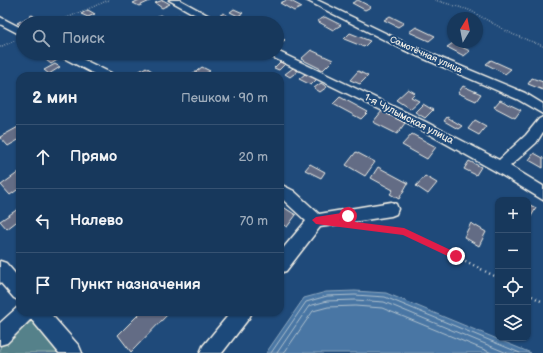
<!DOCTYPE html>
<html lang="ru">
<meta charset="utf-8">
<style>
body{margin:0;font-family:"Balsamiq Sans",sans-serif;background:#244365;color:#f1f3f6}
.controls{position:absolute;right:12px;bottom:12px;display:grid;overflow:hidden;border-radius:8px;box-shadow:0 1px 3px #0004}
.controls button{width:36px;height:36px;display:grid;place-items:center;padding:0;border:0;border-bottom:1px solid #365272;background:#17385c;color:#f1f3f6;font:20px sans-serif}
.compass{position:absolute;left:447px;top:12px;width:36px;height:36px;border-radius:50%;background:#17385c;box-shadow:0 1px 3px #0004;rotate:10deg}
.stop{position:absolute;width:12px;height:12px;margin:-9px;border:3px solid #e11d48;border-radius:50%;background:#fff}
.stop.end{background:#e11d48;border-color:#fff;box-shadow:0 1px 4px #0008}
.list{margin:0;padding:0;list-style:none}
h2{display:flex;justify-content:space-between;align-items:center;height:52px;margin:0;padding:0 16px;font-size:17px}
h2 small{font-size:13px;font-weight:400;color:#9eacbb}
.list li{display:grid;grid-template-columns:26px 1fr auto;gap:12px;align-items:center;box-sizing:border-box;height:64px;padding:0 16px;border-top:1px solid #365272}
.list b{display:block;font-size:15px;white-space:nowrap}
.list em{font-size:13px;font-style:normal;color:#9eacbb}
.icon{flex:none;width:22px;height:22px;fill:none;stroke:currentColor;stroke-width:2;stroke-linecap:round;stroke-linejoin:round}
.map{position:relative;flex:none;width:543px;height:353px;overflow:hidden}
.search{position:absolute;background:#17385c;box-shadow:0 1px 3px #0004;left:16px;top:16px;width:268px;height:44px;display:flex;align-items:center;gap:10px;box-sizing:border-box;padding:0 14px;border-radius:22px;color:#9eacbb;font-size:15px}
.panel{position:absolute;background:#17385c;box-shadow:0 1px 3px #0004;left:16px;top:72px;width:268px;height:244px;border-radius:12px}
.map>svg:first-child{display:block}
.green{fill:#54818a;stroke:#a4b9b9}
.water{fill:#4876a4;stroke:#8da7bf}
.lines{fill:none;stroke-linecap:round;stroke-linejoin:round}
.shore{stroke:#afc0cd;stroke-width:1}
.building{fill:#636c85;stroke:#f4f1e8}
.minor-casing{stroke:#f4f1e8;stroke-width:3}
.path-far1{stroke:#f4f1e8;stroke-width:1.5;stroke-dasharray:0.5 2;stroke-linecap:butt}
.path{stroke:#f4f1e8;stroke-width:2.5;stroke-dasharray:1 3.5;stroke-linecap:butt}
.minor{fill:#1f4a7a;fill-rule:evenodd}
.route{fill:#e11d48}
.labels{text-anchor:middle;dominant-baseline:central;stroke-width:4;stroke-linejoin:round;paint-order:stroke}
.far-street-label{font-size:9px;fill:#f4f1e8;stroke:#1f4a7a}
.street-label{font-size:10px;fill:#f4f1e8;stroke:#1f4a7a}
</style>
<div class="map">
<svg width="543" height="353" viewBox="0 0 543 353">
<rect width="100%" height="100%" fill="#1f4a7a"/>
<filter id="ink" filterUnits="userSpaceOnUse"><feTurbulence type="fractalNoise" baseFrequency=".025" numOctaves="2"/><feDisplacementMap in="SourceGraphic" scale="8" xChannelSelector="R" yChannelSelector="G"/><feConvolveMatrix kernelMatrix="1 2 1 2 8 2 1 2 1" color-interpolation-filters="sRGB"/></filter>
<g filter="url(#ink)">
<path class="green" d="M33,320L59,353H0V347Z"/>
<path class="water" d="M355,291L386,293L531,353H266L304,298L326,292Z"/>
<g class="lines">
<path class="shore" d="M271,353L306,302L327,296L355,295L385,297L520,353
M277,353L309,306L327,301L355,300L384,302L507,353
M284,353L313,311L328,307L355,306L382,308L492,353"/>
</g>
<path class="building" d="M139,0H152L139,6L133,3Z
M163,0L170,4L162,8L155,3Z
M287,0H289L302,7L294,11L280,3Z
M358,0L371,7L365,10L352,3Z
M234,9L243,13L238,16L230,12Z
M88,10L95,14L88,17L81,14Z
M224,13L229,17L221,21L215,18Z
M32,15L44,22L23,23V26L17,23Z
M160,15L165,18L155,23L150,20Z
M179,15L184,19L175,23L169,20Z
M390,16L404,23L398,27L384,20Z
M325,17L341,25L333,30L317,21Z
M416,27L435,36L429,41L409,32Z
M350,33L370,41L364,47L344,39Z
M277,36H278L285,40L277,45Z
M453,43L470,51L464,56L447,47Z
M311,50L333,60L323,70L301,59Z
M56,54L62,57L51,64L46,60Z
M491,60L511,69L505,74L486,64Z
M280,62L285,64L279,70L274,68Z
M55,64L60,67L49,74L44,70Z
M146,67L152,71L144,76H138L135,74Z
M202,67L210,71L202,76H197L193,74Z
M293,68L298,71L290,77L285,74Z
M358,71L368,76L360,84L350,80Z
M305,74L317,79L311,85L299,79Z
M532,78L543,82V90L528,84Z
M321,83L327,87L320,92L314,88Z
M463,86L481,94L476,101L458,93Z
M408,89L415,93L411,97L419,101L410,109L396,100Z
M340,97L368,112L361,119L333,104Z
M500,100L521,110L515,118L494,107Z
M423,104L433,110L425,118L415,112Z
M382,111L405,123L397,134L373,122Z
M447,117L462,126L458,129L444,121Z
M475,120L486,126L479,135L468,129Z
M20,126V139L8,146L0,137Z
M412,134L436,147L427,159L402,145Z
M356,152L375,162L365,176L346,165Z
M534,153L543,158V168L529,160Z
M469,161L481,167L476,175L464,169Z
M310,164L325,172L321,178L305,170Z
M378,167L408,183L399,199L390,194L393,190L371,178Z
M19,172L20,188L10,195L1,185Z
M425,176L437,183L428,194L416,186Z
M528,204L536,208L529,220H528Z
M280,205L296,215L287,227L280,223Z
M18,209L20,211V219L7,229L0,221Z
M471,223L486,232L479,246L464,237Z
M141,312H170L131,352L118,335Z"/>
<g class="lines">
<defs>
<path id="minor" d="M169,0H180L222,23H210Z
M306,0H317L412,46L525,93L543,104V114L517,99L404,50Z
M0,17L23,29V36L0,24Z
M277,51L426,122L499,160L526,135L539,119L543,117V132L536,143L510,166L543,186V200L495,171L418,128L268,55L267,53H277Z
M57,53H70L111,73L112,76H98L58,55Z
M280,184L294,191L319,214L391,202L396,204L398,209L396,214L391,216L320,227L286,271L280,273V252L306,221L280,197Z
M0,261L6,263L20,279V301L14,298L0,282Z
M20,305V312H49L79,346L82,353H59L31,319L7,343L0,345V323Z
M231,312H252L249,318L222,353H200L203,346Z"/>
</defs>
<use href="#minor" class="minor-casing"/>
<path class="path-far1" d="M435,0L469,10L512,34L543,46
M55,23L109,0
M0,47L16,40"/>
<path class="path" d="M364,227L404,232L456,256L498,278
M528,294L543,302"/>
<use href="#minor" class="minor"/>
</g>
</g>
<path class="route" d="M348,212L352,216L351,218L339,220L404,228L459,254L460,256L456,260L403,235L316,224L312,220L316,217Z"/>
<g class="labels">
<g class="far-street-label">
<text transform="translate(426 55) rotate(24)">Самотёчная улица</text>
</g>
<g class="street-label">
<text transform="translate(409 119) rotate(27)">1-я Чулымская улица</text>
</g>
</g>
</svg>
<div class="controls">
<button>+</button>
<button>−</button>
<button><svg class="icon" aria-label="locate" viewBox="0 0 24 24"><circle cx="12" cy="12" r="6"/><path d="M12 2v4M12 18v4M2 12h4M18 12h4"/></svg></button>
<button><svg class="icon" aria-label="layers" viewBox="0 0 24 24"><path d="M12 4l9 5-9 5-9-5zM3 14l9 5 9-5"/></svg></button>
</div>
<svg class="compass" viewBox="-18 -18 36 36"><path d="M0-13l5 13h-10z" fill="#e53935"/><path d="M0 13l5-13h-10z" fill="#9eacbb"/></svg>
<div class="stop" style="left:348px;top:216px"></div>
<div class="stop end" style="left:456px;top:256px"></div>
<div class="search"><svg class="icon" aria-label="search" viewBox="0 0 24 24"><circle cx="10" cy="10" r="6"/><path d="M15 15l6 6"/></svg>Поиск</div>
<section class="panel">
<h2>2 мин<small>Пешком · 90 m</small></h2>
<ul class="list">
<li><svg class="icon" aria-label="ahead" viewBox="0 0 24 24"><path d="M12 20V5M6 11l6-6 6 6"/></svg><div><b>Прямо</b></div><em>20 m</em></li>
<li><svg class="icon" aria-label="left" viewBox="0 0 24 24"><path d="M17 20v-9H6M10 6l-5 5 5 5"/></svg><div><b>Налево</b></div><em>70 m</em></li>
<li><svg class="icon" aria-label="arrive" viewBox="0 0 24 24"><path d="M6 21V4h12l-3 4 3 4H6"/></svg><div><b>Пункт назначения</b></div></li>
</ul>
</section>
</div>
